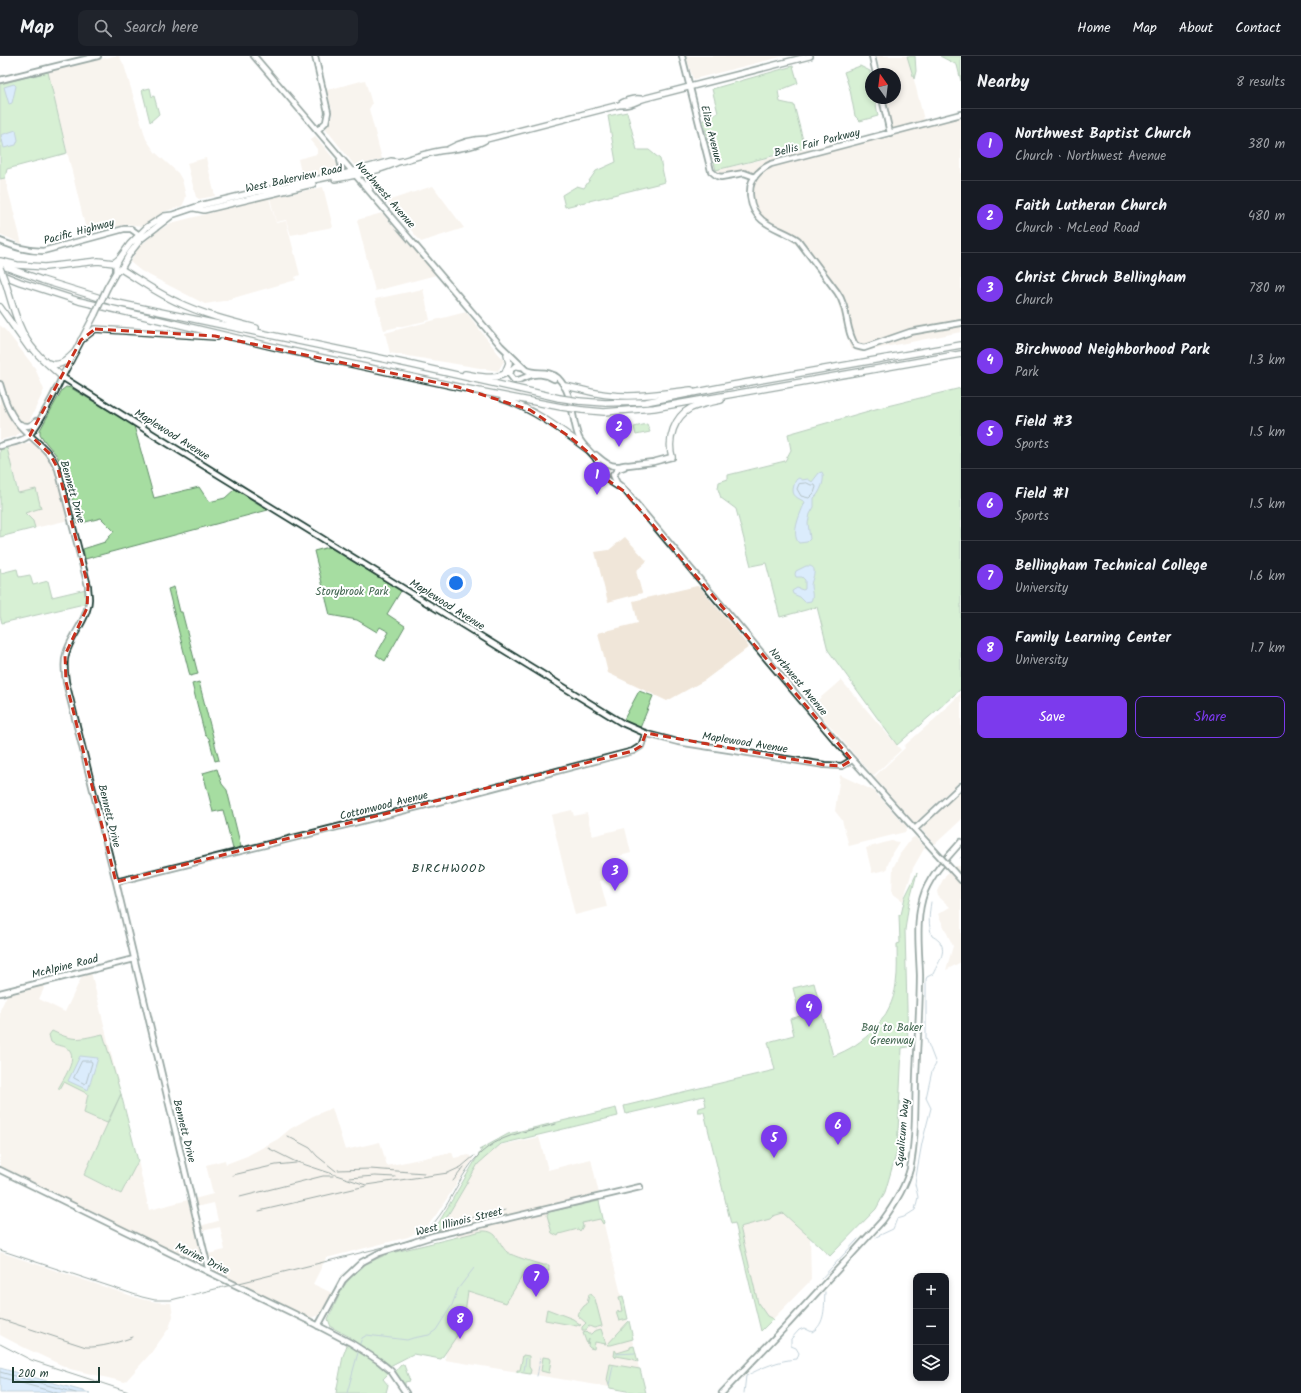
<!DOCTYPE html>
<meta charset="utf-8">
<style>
body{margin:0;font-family:Kalam,sans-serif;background:#20242c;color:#f1f3f6}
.controls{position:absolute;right:12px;bottom:12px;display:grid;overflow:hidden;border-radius:8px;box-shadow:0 2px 6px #0003}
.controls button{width:36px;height:36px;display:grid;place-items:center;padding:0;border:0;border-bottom:1px solid #363941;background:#171b24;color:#f1f3f6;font:20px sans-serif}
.compass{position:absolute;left:865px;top:12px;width:36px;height:36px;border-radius:50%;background:#171b24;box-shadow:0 2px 6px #0003;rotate:346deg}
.scale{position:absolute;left:12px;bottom:10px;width:88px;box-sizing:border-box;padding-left:4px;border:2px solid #1f3d34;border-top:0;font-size:11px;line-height:14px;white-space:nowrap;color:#1f3d34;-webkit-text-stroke:3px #fff;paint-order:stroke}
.you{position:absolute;left:456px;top:527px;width:14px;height:14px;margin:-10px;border:3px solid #fff;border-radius:50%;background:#1a73e8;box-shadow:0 0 0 6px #1a73e833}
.badge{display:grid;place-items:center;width:26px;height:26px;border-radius:50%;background:#7c3aed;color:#fff;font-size:13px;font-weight:700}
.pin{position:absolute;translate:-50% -33px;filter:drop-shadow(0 1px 2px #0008)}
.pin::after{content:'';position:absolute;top:21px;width:14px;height:12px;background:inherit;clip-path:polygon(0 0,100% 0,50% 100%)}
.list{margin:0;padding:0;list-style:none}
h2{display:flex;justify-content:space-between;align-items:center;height:52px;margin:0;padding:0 16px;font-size:17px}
h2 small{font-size:13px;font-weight:400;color:#9ea1a6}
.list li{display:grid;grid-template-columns:26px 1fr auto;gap:12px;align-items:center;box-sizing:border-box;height:72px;padding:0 16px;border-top:1px solid #363941}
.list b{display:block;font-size:15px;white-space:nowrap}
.list p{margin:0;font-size:13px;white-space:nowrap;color:#9ea1a6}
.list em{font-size:13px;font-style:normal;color:#9ea1a6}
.actions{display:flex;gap:8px;padding:12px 16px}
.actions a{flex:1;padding:9px 0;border:1px solid #7c3aed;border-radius:8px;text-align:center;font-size:14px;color:#7c3aed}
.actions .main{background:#7c3aed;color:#fff}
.icon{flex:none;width:22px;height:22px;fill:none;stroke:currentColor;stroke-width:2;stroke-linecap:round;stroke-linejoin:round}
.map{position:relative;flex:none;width:961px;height:1337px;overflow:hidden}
header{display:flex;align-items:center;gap:24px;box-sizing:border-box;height:56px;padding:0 20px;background:#171b24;border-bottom:1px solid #363941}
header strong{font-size:19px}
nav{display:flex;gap:22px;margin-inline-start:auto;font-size:14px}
.search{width:280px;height:36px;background:#20242c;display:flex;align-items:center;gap:10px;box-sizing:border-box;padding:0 14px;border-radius:8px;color:#9ea1a6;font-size:15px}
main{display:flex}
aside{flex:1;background:#171b24}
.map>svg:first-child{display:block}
.built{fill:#f0e6d9}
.green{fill:#a6dda1;stroke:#628d6a}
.water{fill:#b0d5f9;stroke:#7698aa}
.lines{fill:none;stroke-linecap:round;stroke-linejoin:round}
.shore{stroke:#597a83;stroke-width:1}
.stream{stroke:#7698aa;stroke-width:1}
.secondary-casing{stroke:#1f3d34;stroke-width:8}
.primary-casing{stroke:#1f3d34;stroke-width:8}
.highway-casing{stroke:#1f3d34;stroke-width:8}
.secondary{stroke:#fff;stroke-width:4.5}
.primary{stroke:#fff;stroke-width:5}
.highway{stroke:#fff;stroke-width:5.5}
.rail{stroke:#1f3d34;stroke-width:1}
.secondary-bridge-casing{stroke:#1f3d34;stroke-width:8;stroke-linecap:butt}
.primary-bridge-casing{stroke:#1f3d34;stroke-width:8;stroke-linecap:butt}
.highway-bridge-casing{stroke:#1f3d34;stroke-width:8;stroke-linecap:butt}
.secondary-bridge{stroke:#fff;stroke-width:4.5}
.primary-bridge{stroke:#fff;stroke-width:5}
.highway-bridge{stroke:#fff;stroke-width:5.5}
.marked{fill:none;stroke:#c8321e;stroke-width:3;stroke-dasharray:8 5;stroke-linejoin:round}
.labels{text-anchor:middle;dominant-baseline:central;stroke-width:4;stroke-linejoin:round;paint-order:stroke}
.street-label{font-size:11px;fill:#1f3d34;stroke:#fff}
.park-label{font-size:11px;fill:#41654f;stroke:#fff}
.neighbourhood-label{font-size:12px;letter-spacing:1px;fill:#1f3d34;stroke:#fff}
</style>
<header>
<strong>Map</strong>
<div class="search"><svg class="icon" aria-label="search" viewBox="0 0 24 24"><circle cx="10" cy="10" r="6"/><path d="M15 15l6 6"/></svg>Search here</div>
<nav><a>Home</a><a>Map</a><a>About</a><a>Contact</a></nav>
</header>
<main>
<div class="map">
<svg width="961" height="1337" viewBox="0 0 961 1337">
<rect width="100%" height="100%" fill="#fff"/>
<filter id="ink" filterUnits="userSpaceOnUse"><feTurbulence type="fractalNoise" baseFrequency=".025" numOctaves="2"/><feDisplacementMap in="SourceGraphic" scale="8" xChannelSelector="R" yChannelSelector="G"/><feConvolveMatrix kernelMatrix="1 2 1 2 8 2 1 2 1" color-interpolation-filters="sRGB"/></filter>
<g filter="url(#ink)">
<path class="built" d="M114,0H119L124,9L146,83L155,96L178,117L182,124L186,140L185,144L182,150L163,156L144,169L141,170L127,168L87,178L48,16Z
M686,0H784L694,23L693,22Z
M877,0H908L924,64L961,55V276L860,296L850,292L836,239L799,191L788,182L764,169L752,157L749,148L747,136L749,124L753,116L741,115L723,119L719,118L717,114L883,76L893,73L886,42H895V18H881Z
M365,24L372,48L369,53L382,103L355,110L326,73L332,61V53L327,34Z
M315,80L339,109L337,113L334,115L302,121L298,103L317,98V93L310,84Z
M206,102L215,140L199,143L196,141L187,107Z
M5,122L22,188L0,178V123Z
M433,130L464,172L421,186L387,145Z
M323,131L333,171L291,179L286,164L276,166L270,142Z
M269,142L276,167L286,165L300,219L295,221L296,224L223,245L205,248L141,215L130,206L139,191L155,177L171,167Z
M382,157L436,219L375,235L357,164Z
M423,233L430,264L384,274L375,243Z
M466,256L504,305L498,315L390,297L385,277Z
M0,269L7,276L35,312L44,334L30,364L16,380L0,384Z
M33,386L37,388L53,407L56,415L69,464L35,472L33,465L25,456L36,434L19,437L7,392Z
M625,481L647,505L636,515L642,537L608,546L595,496L609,494Z
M697,530L700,531L749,591L705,624L667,645L608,617L598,577L638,567L633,545Z
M841,624L901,694L873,720L812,649Z
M961,637V724L916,766H914L874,721L905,692L904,690L935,663Z
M840,719L874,735L906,770L907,773L905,776L849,790L842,764L835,755Z
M961,735V764L935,788L921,773Z
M572,754L574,760L587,757L592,780L625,772L631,797L600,805L604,824L600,825L607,851L575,859L551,759Z
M915,781L925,791L913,812L903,845L892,837L893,812L900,798L912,782Z
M891,785L899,786L892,797L886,814L872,817L866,792Z
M954,810H961V906L946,914L953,890L938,858L950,851L938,840L937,835L945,820Z
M91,916L121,1038L84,1119L121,1138L138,1105L149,1154L188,1144L202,1203V1208L199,1209L179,1198L0,1110V954L8,937L46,928L39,943L65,956L83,918Z
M332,1052L345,1094L380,1086L387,1110L452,1096L454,1102L469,1099L473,1103L436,1159L429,1168L420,1175L408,1181L326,1202L313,1228L332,1237L322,1258L310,1262L211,1214L208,1198L225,1194L220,1171L201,1175L200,1170L218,1165L214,1147L196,1151L194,1143L213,1138L206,1109L225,1104L226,1108L247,1100L278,1083L290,1073L313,1060Z
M539,1081L548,1114L591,1103L599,1138L439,1176L478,1106L501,1089Z
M598,1144L645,1337L445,1304L456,1178Z
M783,1157L810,1182L811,1224L773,1263L767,1260L758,1247L740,1171L770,1163L773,1160Z
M0,1196L141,1243L156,1246L171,1247L173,1260L169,1272L151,1297L125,1326L70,1313L23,1291L0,1279Z"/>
<path class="green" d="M907,0H915L916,15L914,23Z
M940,0H961V25L957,9Z
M793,10L798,27L778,35L780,46L794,49L805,92L716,114L703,64L718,57L712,33Z
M860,10L870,15L871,23V42H875L878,60L860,65L855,60L850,34L844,16Z
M48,16L67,97L7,113L5,122L0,123V28Z
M150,32L152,41L154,40L159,58L150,66L142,34Z
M627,56L637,94H649L660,103L665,126L565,151L562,139L577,130L584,132L596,115L616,106L608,60Z
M66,331L71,332L134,370L154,442L199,431L209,446L225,442L235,433L268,454L85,503L83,493L105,486L114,475L101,462L78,468C73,449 69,421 60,405C55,395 45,388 40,378V374L62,334Z
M961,332V633L897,689L828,594L817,551L780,561L766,507L751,510L736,453L721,442L718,433L719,426L728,423V419L785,405L791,394L788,378L879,352Z
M647,368L650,376L636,379L634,371Z
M7,392L18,437L36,433L41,452L25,457L33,465L35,472L0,481V394Z
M329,491L401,535L387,558L405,570L385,605L376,599L389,576L380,571L377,576L357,564L330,559L314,495Z
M0,512L1,517L17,513L19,521L30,519L33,529L48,525L52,541L86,533V545L84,548L2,567L0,560Z
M174,531L180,556H182L198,618L190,620L168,533Z
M199,626L219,704L215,705L209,682L205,679L192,628Z
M639,635L653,640L640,672L623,665Z
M217,713L222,728L227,734L241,791L233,793L223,754L213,756L203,717Z
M917,817L909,847L905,874L908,991L902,992L897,1095L885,1136L876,1153L830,1200L783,1157L773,1160L770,1163L740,1171L758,1247L767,1260L773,1263L761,1275L735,1167L731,1168L704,1056H698L699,1052L706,1050L704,1040L626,1058L624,1050L775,1014L768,986L794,979L790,963L800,960L793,932L814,927L833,1000C864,989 892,962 896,928C898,915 897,901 897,888L900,887L899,859H901L905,841Z
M52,975C75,986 79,983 103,978L121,1038L107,1067L84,1057L88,1038L64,1026L60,1033H58C64,1021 81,1000 65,991C61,989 56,990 51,986L49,979Z
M121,1038L138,1105L121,1138L84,1119Z
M616,1052L618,1060L501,1088L478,1108L438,1176L432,1178L482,1093L479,1094L508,1078Z
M599,1145L604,1167L603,1168L600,1163L582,1167L583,1170L580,1175L578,1173L559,1178L558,1180L552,1177L547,1159L549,1156Z
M482,1175C499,1174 498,1188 507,1196C512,1200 536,1207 543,1209H549V1215L526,1214L506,1247L468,1235L463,1271L441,1303L413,1298L390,1310L389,1308L372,1299L369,1302L389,1317L383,1323L388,1329L386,1337H336L343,1300L350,1281L331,1271L328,1263L343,1231L351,1221L366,1208L387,1198Z
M589,1238H591L595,1243L602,1270L594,1272L589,1270L586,1274H582V1271L586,1267L577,1259L584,1250L587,1248Z
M623,1240L628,1263L619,1265L616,1256L622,1255L619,1241Z
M547,1253L573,1263L581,1269L579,1270L578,1268L577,1270L545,1264Z
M629,1265L633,1283L611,1289H607Z
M601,1273L606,1288L595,1286L594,1293L590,1292L588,1290L589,1283L587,1288L583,1277L586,1276L588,1278H591L594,1275Z
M634,1290L638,1306L633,1303L616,1300V1302L614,1300L615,1294L617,1297L630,1293V1291Z
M523,1299L529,1300V1311L531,1314L530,1318L517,1316V1314H520Z
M543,1301L550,1302L551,1304L549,1317L541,1315Z
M610,1308L640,1313L646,1337H637L610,1332L607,1324Z
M401,1309H404L410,1325L405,1326V1330L395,1316Z"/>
<path class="water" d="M14,28L16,30L12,47L9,48L4,31Z
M16,74L18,84L16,89L4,92L1,79Z
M822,416C826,422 820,438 814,442V451L810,458L808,467L810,483L807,486L799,487C790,478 801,456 805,446C799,442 790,441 794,429C795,425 796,423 799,422L802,424L808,423L812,426L819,417Z
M806,510C820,509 812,522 811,529C811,535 814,540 811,545L805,546L800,541L793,538L792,535L797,532L803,534L805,533V524L802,521H796L795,518L796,515Z
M80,1000L98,1002L88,1034L68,1025Z
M0,1312L90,1337H0Z"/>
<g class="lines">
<path class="shore" d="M807,427L811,429H815L816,431L814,437L809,442L801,440L797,433L799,428Z
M82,1005H91L92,1007L86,1027L85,1028L74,1022Z
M0,1316L76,1337
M0,1321L57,1337"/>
<path class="stream" d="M960,802L961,801
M876,1181L893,1173L897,1163L904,1161L915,1154L918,1141L915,1128L918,1109L922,1087L931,1052L926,1042L932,1015L936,1008L926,982V923L927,921L933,918C940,903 951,890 932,880C928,868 929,859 931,846
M821,1223L858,1183
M359,1290L362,1282L367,1279L407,1284L413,1282L429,1279L436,1274L452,1249L458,1233L474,1212
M616,1298L635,1297
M539,1308L540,1301
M524,1315L526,1302
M538,1315L539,1310
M537,1320L538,1316
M609,1329L613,1310
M347,1337L359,1293
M744,1337L746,1320C761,1312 779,1304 797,1303L799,1297L796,1292L791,1290V1283L799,1274L804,1272L812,1276C826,1268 824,1250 825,1236"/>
<defs>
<path id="secondary" d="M254,0L501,290L526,314C536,319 548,313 558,322C574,338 571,363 579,382C584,393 599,400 599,412
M315,0L328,56L326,66L318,74
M682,0L711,115L717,120L721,121L744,117L755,121
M872,0L876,18
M0,24L98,0
M882,42L890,77
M961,58L771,108C766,110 762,113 758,117C745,129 749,153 762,164C773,173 787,176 798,184L837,236C849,252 845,275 856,290L864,292L910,276L961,267
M337,119L341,116L342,113L340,104
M370,133L366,123L368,119L372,116
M0,185C15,191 27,195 43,195L124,173H131L138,178
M521,311L515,310L511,314L510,319L514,324C519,325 521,323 526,321C535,317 546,318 554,323
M0,328C4,341 8,355 17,366C31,384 48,390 58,413L88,530C88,534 89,539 89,543C88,564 71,579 66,598C63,607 65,617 66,626L116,826L209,1216
M20,368C26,371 31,371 36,365
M0,390C9,387 20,386 27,381C36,375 57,333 62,321L159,382L622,667L647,678L678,686L825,709L842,710L852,704
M596,399C602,404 609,411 618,410C622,410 623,408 628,409L653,406L672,401
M600,411L598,416L602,422L606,423L617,430
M614,418L618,413L624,411
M613,419L617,427L622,431L834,683L920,779
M915,773L961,730
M953,815L961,824
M116,826L458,741L633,695L641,690L646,677
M0,937L134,903
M0,1114L309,1265L351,1287L379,1305L391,1315L406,1337
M318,1270L343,1224L362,1206L379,1197L433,1180L640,1131
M722,1337L788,1268L883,1164C894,1149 905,1132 910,1113C916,1084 915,1052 916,1022C917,988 920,953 920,919C919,891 915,861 925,835C933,816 948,801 961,786"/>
<path id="primary" d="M619,49C626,44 633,42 641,43
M447,94C459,87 473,83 487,83L619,49C632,50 635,45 646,42L810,0
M335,123C354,120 380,115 398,106C414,102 431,95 447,94C461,92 475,91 487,83
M194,152L204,154L313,128
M116,216V210L119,203L130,188L147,171L164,160L172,159L202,149L252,137L347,117L391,105L398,106
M107,232L116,216L121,213L130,197L141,183L171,160
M62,321L95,258"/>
<path id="highway" d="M0,205L17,209L45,211L98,205L114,207L119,203
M0,209L42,224L113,246L408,308L559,342
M121,213C139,224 157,237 177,246C202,258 229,265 256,272
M0,218L20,226L79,245L291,295L458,331L561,351
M6,228C13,251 19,277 35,295C43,305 53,312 62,321
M0,251L29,292
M81,284L95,273L217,281
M48,307C60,312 67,304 75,296
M505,317L509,307L507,299
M465,318C483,321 494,325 510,315
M564,330C579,332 594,338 610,339C637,342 665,337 691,334
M503,343C534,353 561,374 587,393
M579,345L605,347L646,346L733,329L961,289
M582,354L604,356L654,352L961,298
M672,401C667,383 674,361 691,352C700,348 711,346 721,344"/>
</defs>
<use href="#secondary" class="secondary-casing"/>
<use href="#primary" class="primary-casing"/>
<use href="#highway" class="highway-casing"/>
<use href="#secondary" class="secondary"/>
<use href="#primary" class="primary"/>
<use href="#highway" class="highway"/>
<path class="rail" d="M287,1080L310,1092L317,1100L336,1115
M268,1092L294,1105L366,1129L448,1117L461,1111L474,1100
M338,1114L370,1113L424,1117
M233,1119L276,1109L296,1107
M349,1122L375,1120L395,1121
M453,1125L464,1111
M240,1141L323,1120H333
M259,1155L366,1130
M424,1180C449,1168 479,1158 506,1154
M0,1194L142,1241L155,1244H171L412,1184C451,1165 454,1116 487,1092C507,1077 533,1074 556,1068
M0,1263L86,1291C99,1292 120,1286 133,1281
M0,1288L31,1304L132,1337"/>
<defs>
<path id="secondary-bridge" d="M920,779L953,815"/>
<path id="primary-bridge" d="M95,258L107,232"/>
<path id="highway-bridge" d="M0,212L6,228
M559,342L579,345
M561,351L582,354"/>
</defs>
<use href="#secondary-bridge" class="secondary-bridge-casing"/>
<use href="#primary-bridge" class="primary-bridge-casing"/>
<use href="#highway-bridge" class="highway-bridge-casing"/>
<use href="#secondary-bridge" class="secondary-bridge"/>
<use href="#primary-bridge" class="primary-bridge"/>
<use href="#highway-bridge" class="highway-bridge"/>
</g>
</g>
<path d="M0 0H961V1337H0ZM95,273L215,280L458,331L530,354L570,381L596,403L599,412L595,423H606L625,436L852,704L842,710L825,709L646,677L641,690L633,695L116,826L66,626L65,599L87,552L88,530L58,413L50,398L30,379L81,284Z" fill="#fff" fill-opacity=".55" fill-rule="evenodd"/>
<path class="marked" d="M95,273L215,280L458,331L530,354L570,381L596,403L599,412L595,423H606L625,436L852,704L842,710L825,709L646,677L641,690L633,695L116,826L66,626L65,599L87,552L88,530L58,413L50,398L30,379L81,284Z"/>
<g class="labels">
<g class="street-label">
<text transform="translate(711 78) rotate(76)">Eliza Avenue</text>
<text transform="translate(817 87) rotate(-14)">Bellis Fair Parkway</text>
<text transform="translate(294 123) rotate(-12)">West Bakerview Road</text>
<text transform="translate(385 139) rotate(49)">Northwest Avenue</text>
<text transform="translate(79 176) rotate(-15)">Pacific Highway</text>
<text transform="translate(172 379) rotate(32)">Maplewood Avenue</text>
<text transform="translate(72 436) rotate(74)">Bennett Drive</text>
<text transform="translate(447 549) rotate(32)">Maplewood Avenue</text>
<text transform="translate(798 626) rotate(50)">Northwest Avenue</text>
<text transform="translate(745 687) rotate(9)">Maplewood Avenue</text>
<text transform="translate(384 750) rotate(-14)">Cottonwood Avenue</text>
<text transform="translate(109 760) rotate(76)">Bennett Drive</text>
<text transform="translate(65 911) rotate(-14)">McAlpine Road</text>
<text transform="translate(184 1075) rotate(76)">Bennett Drive</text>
<text transform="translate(903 1077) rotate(-85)">Squalicum Way</text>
<text transform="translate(459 1166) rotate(-14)">West Illinois Street</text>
<text transform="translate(202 1203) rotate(26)">Marine Drive</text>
</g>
<g class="park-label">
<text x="352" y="536">Storybrook Park</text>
<text x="892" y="972">Bay to Baker<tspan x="892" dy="13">Greenway</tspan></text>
</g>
<g class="neighbourhood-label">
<text x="449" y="812">BIRCHWOOD</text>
</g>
</g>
</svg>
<div class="controls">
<button>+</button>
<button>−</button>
<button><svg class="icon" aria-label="layers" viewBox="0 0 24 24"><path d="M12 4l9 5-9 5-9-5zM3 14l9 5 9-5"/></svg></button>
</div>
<svg class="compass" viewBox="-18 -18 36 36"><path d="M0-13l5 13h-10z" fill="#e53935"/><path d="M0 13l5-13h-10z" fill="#9ea1a6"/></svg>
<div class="scale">200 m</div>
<div class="you"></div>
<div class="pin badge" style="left:597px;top:439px">1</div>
<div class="pin badge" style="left:619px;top:391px">2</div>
<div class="pin badge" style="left:615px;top:835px">3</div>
<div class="pin badge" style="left:809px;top:971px">4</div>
<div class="pin badge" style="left:774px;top:1102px">5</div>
<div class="pin badge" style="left:838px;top:1089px">6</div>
<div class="pin badge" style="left:536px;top:1241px">7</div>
<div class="pin badge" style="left:460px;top:1283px">8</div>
</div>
<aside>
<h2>Nearby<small>8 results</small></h2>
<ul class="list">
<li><span class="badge">1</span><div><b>Northwest Baptist Church</b><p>Church · Northwest Avenue</p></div><em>380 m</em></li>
<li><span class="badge">2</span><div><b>Faith Lutheran Church</b><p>Church · McLeod Road</p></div><em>480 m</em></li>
<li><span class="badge">3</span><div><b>Christ Chruch Bellingham</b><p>Church</p></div><em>780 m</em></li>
<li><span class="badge">4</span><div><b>Birchwood Neighborhood Park</b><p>Park</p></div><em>1.3 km</em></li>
<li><span class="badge">5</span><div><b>Field #3</b><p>Sports</p></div><em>1.5 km</em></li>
<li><span class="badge">6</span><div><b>Field #1</b><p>Sports</p></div><em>1.5 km</em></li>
<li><span class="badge">7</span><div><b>Bellingham Technical College</b><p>University</p></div><em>1.6 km</em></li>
<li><span class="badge">8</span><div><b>Family Learning Center</b><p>University</p></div><em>1.7 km</em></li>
</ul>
<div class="actions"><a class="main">Save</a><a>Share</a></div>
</aside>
</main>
